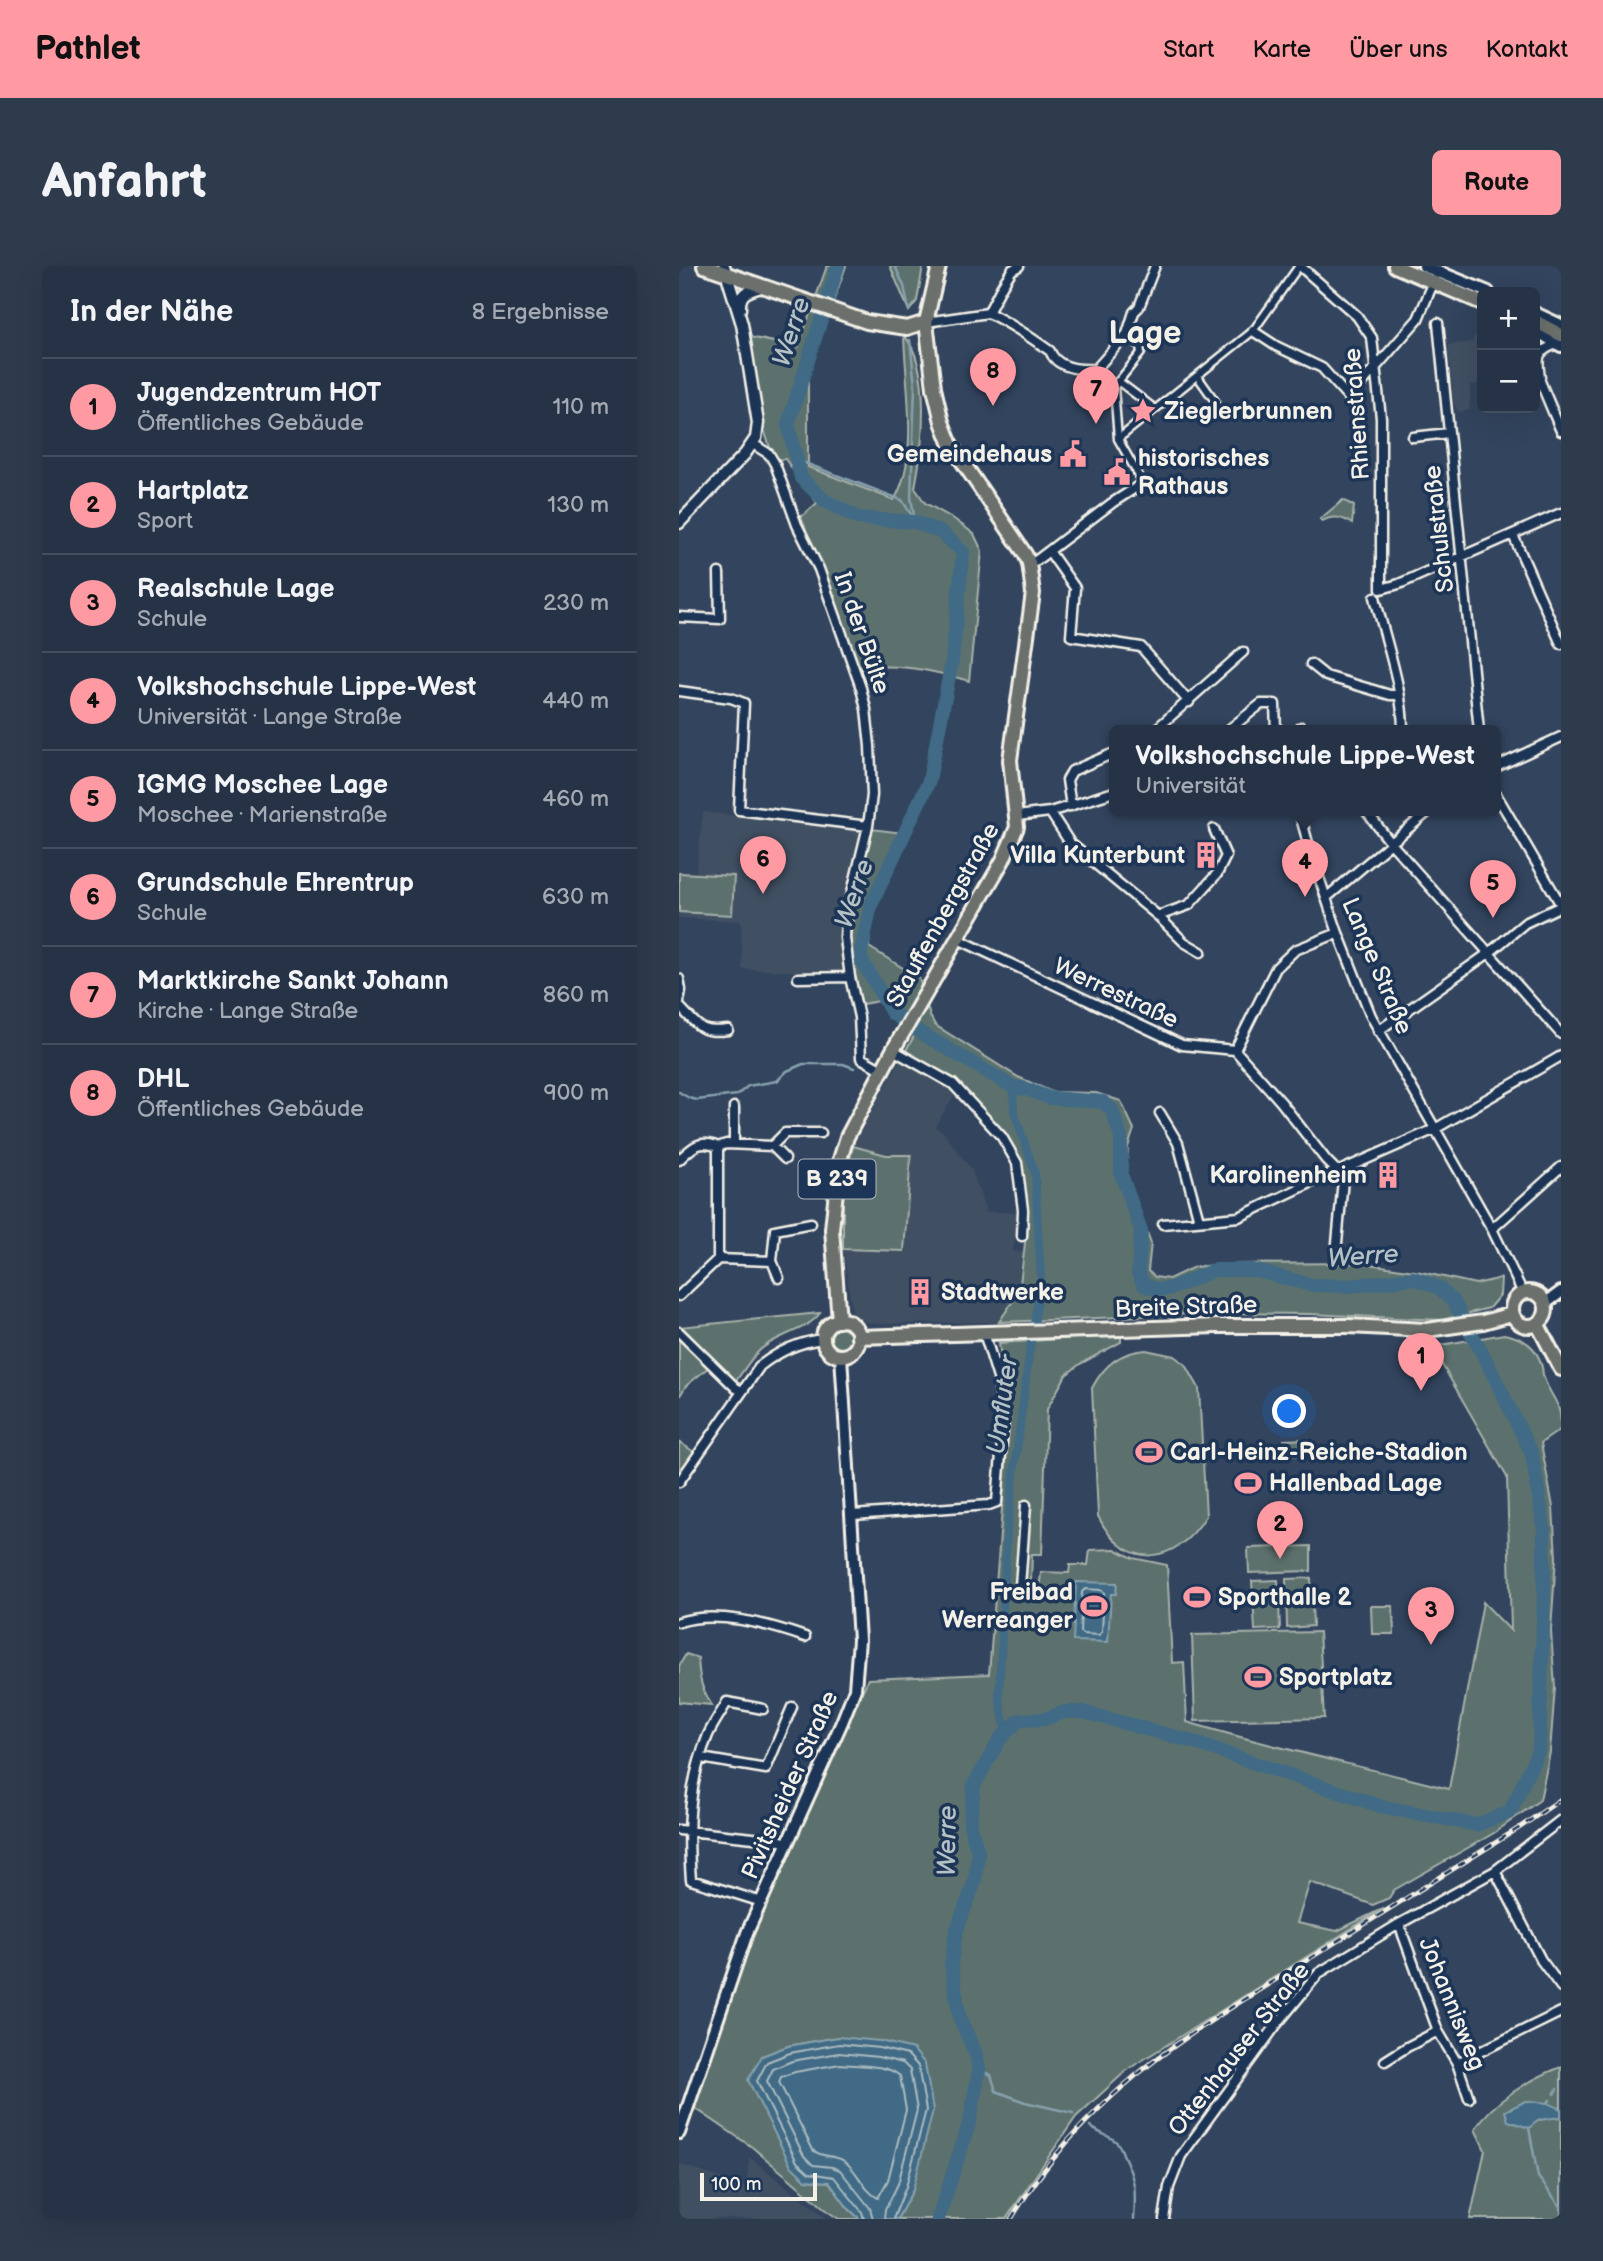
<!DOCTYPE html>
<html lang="de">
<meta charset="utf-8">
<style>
body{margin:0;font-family:"Balsamiq Sans",sans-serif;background:#2e3b4d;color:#f1f3f6}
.controls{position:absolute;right:21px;top:21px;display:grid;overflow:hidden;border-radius:10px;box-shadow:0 7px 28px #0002}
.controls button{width:63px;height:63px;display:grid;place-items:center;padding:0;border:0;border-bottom:2px solid #424e5f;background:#263346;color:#f1f3f6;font:35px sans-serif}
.scale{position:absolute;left:21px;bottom:18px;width:117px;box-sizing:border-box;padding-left:7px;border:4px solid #f4f1e8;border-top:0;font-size:19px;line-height:24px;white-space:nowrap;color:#f4f1e8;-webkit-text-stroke:5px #1d3557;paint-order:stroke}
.you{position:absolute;left:611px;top:1146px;width:24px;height:24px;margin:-18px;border:5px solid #fff;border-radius:50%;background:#1a73e8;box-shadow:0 0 0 10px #1a73e833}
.badge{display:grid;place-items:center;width:46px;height:46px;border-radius:50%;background:#ff9aa2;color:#111;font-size:23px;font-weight:700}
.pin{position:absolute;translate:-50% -58px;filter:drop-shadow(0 2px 4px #0008)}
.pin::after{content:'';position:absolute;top:37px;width:24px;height:21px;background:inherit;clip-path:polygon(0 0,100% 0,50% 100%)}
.popup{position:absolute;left:430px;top:459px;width:392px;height:91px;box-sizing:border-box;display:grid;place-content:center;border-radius:10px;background:#263346;filter:drop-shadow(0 2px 5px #0005);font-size:23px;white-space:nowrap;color:#a4aab3}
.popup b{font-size:26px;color:#f1f3f6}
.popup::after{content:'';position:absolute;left:50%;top:100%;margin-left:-14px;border:14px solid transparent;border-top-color:#263346}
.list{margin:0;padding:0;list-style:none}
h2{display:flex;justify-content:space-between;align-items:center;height:91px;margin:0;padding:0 28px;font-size:30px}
h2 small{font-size:23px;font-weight:400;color:#a4aab3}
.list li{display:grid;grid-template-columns:46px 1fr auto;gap:21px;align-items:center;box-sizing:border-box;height:98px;padding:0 28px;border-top:2px solid #424e5f}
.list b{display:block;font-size:26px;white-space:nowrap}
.list p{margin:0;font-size:23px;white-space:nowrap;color:#a4aab3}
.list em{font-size:23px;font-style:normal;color:#a4aab3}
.map{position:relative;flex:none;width:882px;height:1953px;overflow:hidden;border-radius:10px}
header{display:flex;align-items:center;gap:42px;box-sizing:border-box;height:98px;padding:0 35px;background:#ff9aa2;color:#111}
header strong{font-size:33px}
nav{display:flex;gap:38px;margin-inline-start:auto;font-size:24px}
.intro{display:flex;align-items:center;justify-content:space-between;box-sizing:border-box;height:168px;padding:0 42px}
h1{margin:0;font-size:49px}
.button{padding:18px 32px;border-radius:10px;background:#ff9aa2;color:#111;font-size:24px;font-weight:700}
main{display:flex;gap:42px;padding:0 42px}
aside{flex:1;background:#263346;border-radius:10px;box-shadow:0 7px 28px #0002}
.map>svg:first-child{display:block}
.built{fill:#404f62}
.green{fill:#5b716d;stroke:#a8b1aa;stroke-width:2}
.water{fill:#3f6b85;stroke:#87a1ad;stroke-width:2}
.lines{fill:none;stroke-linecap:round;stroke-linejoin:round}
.shore{stroke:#acbbc0;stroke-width:2}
.stream{stroke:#87a1ad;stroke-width:2.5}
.canal{stroke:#3f6b85;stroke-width:8}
.river{stroke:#3f6b85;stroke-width:14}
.pedestrian-casing{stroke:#f4f1e8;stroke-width:11}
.minor-casing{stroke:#f4f1e8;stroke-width:13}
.tertiary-casing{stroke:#f4f1e8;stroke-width:15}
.secondary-casing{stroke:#f4f1e8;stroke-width:16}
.primary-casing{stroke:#f4f1e8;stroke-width:18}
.pedestrian{stroke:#1d3557;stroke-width:6}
.minor{stroke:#1d3557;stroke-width:8}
.tertiary{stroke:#1d3557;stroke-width:10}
.secondary{stroke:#1d3557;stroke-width:10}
.primary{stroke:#6c706d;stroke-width:12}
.rail-casing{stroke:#f4f1e8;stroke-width:5}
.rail{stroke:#1d3557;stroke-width:2.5;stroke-dasharray:8;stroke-linecap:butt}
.labels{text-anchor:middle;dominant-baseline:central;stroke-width:7;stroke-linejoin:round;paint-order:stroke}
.shield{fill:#1d3557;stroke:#b4b9bc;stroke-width:2}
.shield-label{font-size:23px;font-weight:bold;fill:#f4f1e8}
.poi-label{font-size:24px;font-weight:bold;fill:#f4f1e8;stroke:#1d3557;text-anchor:start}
.street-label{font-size:24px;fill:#f4f1e8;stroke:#1d3557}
.water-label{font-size:26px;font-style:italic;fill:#b5c2c5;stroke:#1d3557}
.district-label{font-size:32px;font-weight:bold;fill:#f4f1e8;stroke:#1d3557}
</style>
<header>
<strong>Pathlet</strong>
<nav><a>Start</a><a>Karte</a><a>Über uns</a><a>Kontakt</a></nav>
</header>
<div class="intro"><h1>Anfahrt</h1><a class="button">Route</a></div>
<main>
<aside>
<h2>In der Nähe<small>8 Ergebnisse</small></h2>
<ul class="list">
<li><span class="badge">1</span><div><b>Jugendzentrum HOT</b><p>Öffentliches Gebäude</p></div><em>110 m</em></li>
<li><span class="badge">2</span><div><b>Hartplatz</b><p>Sport</p></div><em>130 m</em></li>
<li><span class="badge">3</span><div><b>Realschule Lage</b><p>Schule</p></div><em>230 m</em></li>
<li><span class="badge">4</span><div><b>Volkshochschule Lippe-West</b><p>Universität · Lange Straße</p></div><em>440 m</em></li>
<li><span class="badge">5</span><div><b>IGMG Moschee Lage</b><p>Moschee · Marienstraße</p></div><em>460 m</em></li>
<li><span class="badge">6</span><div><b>Grundschule Ehrentrup</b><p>Schule</p></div><em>630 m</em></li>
<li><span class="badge">7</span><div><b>Marktkirche Sankt Johann</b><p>Kirche · Lange Straße</p></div><em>860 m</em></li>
<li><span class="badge">8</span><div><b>DHL</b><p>Öffentliches Gebäude</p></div><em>900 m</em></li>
</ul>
</aside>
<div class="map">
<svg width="882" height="1953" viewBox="0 0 882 1953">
<rect width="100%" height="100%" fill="#32445e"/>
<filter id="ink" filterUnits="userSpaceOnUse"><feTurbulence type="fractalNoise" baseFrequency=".0143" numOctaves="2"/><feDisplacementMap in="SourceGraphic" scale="14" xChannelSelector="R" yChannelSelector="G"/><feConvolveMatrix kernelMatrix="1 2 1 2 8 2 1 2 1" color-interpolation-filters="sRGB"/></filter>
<g filter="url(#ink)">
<path class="built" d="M796,69L803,72V118L791,119V144L779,146L775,137L769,79L793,76Z
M24,546L184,564L160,661L164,708L63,703L62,655L0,652V605L17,606Z
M221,794L277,826L256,861L264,866L293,904L307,946H339L334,985L345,986L340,1026L320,1056L201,1058L187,1056L179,1052L173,1045L164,983L225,984L207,889L174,880Z
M70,1891L149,1953H0V1898L67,1921Z"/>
<path class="green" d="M148,0H167L129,107V201L215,234C241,192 226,117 225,69C253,102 244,181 236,222L246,237L275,253L295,268L303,285L290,415C259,406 211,395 181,404L122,251L138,237L106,193L95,194L82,154L66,70L119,81Z
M211,0H244L238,35L230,45Z
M664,234L675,240L673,258C663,251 655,249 643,255L641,253Z
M192,563L225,567L193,639L190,681L240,712L251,750L256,759L339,811L373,826L417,827L442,835L455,863L449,881L447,909L472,977L469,1005L476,1011L490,1013L515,1001L547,998L683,997L742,1006L797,1018L822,1012L821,1029L810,1042L763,1054L630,1048L538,1047L320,1056L340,1026L345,986L349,946L341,893L324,864L275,815L226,786L239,763L213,746L206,734L183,738L169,681Z
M0,607L55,610L53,649L0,646Z
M174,880L207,889H232L225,985L164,983V923Z
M141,1047C129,1065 97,1068 80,1085C71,1093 64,1106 56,1116L0,1061Z
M151 1072a11 11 0 1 1 22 0a11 11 0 1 1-22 0Z
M825,1068C845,1072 858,1080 863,1101C864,1105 863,1108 865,1112C873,1135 882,1133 882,1163L862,1177L874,1241L877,1291L872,1365L876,1421L871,1486L861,1534L815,1567L715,1624L710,1632L694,1639L631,1616L618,1657L658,1665L705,1642L448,1804L397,1851L327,1953H218L234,1924L159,1771L109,1780L83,1790L127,1914L150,1916L169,1942L181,1953H160L151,1947L73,1881L16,1842L66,1684L189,1413L310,1408L330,1153L320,1077L442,1069V1076L401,1098L387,1109L368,1143L363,1288H353L352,1315L361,1316L362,1306L390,1307L391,1299H409L411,1284L436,1283L454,1292L488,1299L493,1397L505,1396L508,1456C594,1482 683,1500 770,1523L804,1336L832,1365L828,1211L754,1083L762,1079Z
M0,1071L30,1101L7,1120L0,1131Z
M467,1084L495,1090L507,1099L520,1122L527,1250C497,1299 446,1306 419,1250L413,1122C425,1099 441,1086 467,1084Z
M629,1173V1189L606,1190L605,1174Z
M0,1176L15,1186L0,1207Z
M632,1280V1305L570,1307L569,1282Z
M632,1312L634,1360L608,1362L607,1313Z
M599,1314L601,1363L576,1364L573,1315Z
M692,1340H714L715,1368H693Z
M640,1366L645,1452L516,1455L513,1369Z
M7,1388L19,1392C20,1410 22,1424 33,1439L0,1436V1400Z
M882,1801V1953H791L806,1884L796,1863C814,1835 851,1813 882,1801Z"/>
<path class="water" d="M397,1316L438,1317L437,1328H432L429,1376L394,1375Z
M159,1771L201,1775L234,1783L246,1798L254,1844L234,1924L218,1953H181L169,1942L150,1916L127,1914L112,1900L69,1814L83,1790L109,1780Z
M847,1835L869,1837L882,1843V1851L860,1854L850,1862L829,1855L826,1845Z"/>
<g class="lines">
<path class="shore" d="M406,1323L422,1324L425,1326L423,1366L420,1369L404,1368L401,1366L403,1326Z
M161,1798C180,1800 207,1798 221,1810L227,1844L209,1914L199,1932C184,1925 179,1904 165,1895C155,1888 142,1892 134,1884L100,1816L102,1811L116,1806Z
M185,1953L183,1946L155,1911L130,1907L118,1896L78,1815L88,1796L111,1787L160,1778L200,1782L229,1789L239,1800L247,1844L227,1921L214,1953
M194,1953L191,1942L161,1904L153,1901L134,1899L125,1890L88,1815L94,1803L113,1795L160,1787L199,1791L224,1797L231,1804L238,1844L219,1918L206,1944L205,1953"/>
<path class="stream" d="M216,0L225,20L230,44
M231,74L236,120L232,231L236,256
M118,194L223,234L235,253
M0,826L10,832L18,834L58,829L69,820L98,815L108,805L124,798H164L175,802
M300,1804L312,1809L317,1825L346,1836L394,1847
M875,1828L878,1823
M869,1837L871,1834
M411,1860C418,1867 427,1868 435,1874C440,1877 442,1882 444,1888C457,1916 457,1923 455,1953
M850,1862L859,1911L882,1941"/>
<path class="canal" d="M327,1466L320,1430L328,1263L350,1089L362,1015L356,907L335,845L334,821"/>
<path class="river" d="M159,0L109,158L122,212L145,234L179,252L236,256L263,267L284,286L273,395L250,515L192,639L181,691L213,747L242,767L334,821L347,823L371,832L424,836L433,844L442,872V908L462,964L459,1007L465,1019L480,1024L493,1022L535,1004H574L633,1019L671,1020L735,1012L760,1022L774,1035L805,1090L853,1188L865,1263V1326L860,1483L831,1546L797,1559L701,1540L508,1474L404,1446H385L366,1453L340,1454L321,1473L295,1519L291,1560L299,1586L296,1615L277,1666L272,1698L281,1753L297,1788L300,1804L291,1855L259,1953"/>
<defs>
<path id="pedestrian" d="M417,103L435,121L439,173L464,217
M519,111L536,135
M439,115L476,143
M435,121L462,87L461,80L448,68
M439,173L574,65L620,0"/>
<path id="minor" d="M621,0L678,50L693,72L702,152V323L720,318L882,247
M309,47L323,20L333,4L340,0
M247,56L309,47C331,57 351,71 371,85C378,103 400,104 417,103L448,68L455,46L460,41L476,0
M759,57L800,465
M574,65L597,80L643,102L670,132L739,53L756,13
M856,108L861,115L882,165
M861,112C858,91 857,85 878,78
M734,171L770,167
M74,178L90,188L96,198L118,259L140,303L182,422L187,443L191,480L193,529L189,560L167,651L166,672L171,711L180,751L182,792L203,804
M834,269L882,378
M370,285L396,322L392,370L462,381L510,436
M350,297L358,294L433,237L464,217
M696,331C706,373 724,422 724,465
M0,351L41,353L40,307
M632,398L647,410L711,429H720
M0,425L52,432L65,437L60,544L189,560
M622,461L624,465
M475,465L564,386
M548,465L582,438H596L597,465
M817,501L882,471
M817,528L882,639
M392,540L388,514L393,505L435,487
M620,545L633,591L659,667L692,750L813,963L844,1027
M687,545L711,576L882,768
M371,546L391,577L479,650L505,676L522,686
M338,550L371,546L435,526
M647,632L750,545
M479,650L510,639L538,608L547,590L535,563
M279,673L503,779L556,784L602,836L647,894L657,904
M119,712L171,711
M0,713L2,724L0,736
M0,740C19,759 20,768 49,764
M699,765L810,687L846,657L882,640
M214,784L274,818L323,871L338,897L344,944L343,970
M556,784L597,702L616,684L659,667
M55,841V878
M481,847L499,877L520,954
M93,880L106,893
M39,881L47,878L93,880L106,867H142
M0,894C13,881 21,873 39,881V993L0,1030
M484,958L560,951L659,904
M813,963L882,901
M658,977L665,903L756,863L882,790
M39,993L93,995
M100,1012L93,995L96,964L132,957
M0,1066L57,1122L63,1125
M0,1216L81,1100C100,1085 119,1076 144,1073
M174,1249L310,1239L318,1236L325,1153L319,1112L305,1067
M341,1320L347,1239
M0,1356C38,1344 89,1358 126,1371
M22,1492L87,1503L113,1441
M0,1564L102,1575L109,1578
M816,1605L862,1694L882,1721
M83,1636L12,1614C8,1562 9,1518 29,1469C34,1458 42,1447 48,1436L84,1443
M720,1658L759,1765L778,1797L790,1832
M706,1795L728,1781L759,1765
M778,1797L882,1746
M485,1953L490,1921L502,1890L598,1758L640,1707L720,1658L816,1605L882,1554"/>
<path id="tertiary" d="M61,43C60,27 68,25 82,21
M0,257L66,188L77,172L79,157L63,58L45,0"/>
<path id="secondary" d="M745,0L809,26
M856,47L882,59
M856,64L882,80
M867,1037L882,1026
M0,1867L68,1667L163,1456L176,1423L180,1374L162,1090"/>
<path id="primary" d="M25,0L188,56L228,62L247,56
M716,0L803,37
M856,55L882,69
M833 1043a17 17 0 1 1 34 0a17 17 0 1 1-34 0Z
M144 1072a18 18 0 1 1 36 0a18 18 0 1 1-36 0Z
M160,1055L153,963L160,897L168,871L214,784L324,594L338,561L331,494L354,327L350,297L346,288L272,179L263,156L255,122L247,56L260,0
M859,1059L882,1103
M179,1071L539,1060H669L748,1064L804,1056L833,1048"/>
</defs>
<use href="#pedestrian" class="pedestrian-casing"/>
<use href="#minor" class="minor-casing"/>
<use href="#tertiary" class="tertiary-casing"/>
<use href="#secondary" class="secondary-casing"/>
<use href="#primary" class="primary-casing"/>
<use href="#pedestrian" class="pedestrian"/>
<use href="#minor" class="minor"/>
<use href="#tertiary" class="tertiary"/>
<use href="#secondary" class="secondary"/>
<use href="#primary" class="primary"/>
<defs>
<path id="rail" d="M332,1953C408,1827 507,1769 628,1694C698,1650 769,1606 840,1562L882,1533"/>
</defs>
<use href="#rail" class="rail-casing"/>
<use href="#rail" class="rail"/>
</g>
</g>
<defs>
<symbol id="sight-bare" viewBox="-9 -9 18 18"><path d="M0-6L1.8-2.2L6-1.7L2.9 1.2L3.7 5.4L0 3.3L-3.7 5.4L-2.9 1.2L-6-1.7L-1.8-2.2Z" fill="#ff9aa2" stroke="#1d3557" stroke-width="2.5" paint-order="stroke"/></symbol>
<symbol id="civic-bare" viewBox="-9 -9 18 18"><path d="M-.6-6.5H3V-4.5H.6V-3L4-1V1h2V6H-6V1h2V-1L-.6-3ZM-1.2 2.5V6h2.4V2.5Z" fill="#ff9aa2" stroke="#1d3557" stroke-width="2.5" paint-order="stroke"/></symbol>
<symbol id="building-bare" viewBox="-9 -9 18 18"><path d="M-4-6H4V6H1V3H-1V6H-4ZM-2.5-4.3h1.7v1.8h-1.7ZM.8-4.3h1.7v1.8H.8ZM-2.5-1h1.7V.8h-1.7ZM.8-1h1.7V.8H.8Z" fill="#ff9aa2" stroke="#1d3557" stroke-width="2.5" paint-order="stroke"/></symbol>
<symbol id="stadium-bare" viewBox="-9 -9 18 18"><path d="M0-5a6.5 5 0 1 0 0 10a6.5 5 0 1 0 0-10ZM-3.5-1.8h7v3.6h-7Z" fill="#ff9aa2" stroke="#1d3557" stroke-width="2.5" paint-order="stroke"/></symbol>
</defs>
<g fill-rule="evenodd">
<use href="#sight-bare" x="445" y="126" width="38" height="38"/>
<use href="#civic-bare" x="375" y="169" width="38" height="38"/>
<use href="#civic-bare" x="419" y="187" width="38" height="38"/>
<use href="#building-bare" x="508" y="570" width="38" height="38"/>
<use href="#building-bare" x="690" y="890" width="38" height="38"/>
<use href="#building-bare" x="222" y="1007" width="38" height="38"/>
<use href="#stadium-bare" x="451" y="1167" width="38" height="38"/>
<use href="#stadium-bare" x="550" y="1198" width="38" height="38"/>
<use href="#stadium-bare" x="499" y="1312" width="38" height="38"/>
<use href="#stadium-bare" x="396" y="1321" width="38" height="38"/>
<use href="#stadium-bare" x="560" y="1392" width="38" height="38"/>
</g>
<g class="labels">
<rect class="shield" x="119.5" y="893.5" width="77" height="39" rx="5"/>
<g class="shield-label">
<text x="158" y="913">B 239</text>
</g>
<g class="poi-label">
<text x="485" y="145">Zieglerbrunnen</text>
<text x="373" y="188" text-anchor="end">Gemeindehaus</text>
<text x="459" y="192">historisches<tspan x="459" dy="28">Rathaus</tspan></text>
<text x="506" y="589" text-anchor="end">Villa Kunterbunt</text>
<text x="688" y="909" text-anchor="end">Karolinenheim</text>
<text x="262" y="1026">Stadtwerke</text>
<text x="491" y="1186">Carl-Heinz-Reiche-Stadion</text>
<text x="590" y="1217">Hallenbad Lage</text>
<text x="394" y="1326" text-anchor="end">Freibad<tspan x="394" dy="28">Werreanger</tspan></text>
<text x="539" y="1331">Sporthalle 2</text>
<text x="600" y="1411">Sportplatz</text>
</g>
<g class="street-label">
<text transform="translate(678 148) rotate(-94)">Rhienstraße</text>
<text transform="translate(760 263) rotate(-96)">Schulstraße</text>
<text transform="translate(183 367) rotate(71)">In der Bülte</text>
<text transform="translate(264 649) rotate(-61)">Stauffenbergstraße</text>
<text transform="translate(698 700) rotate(67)">Lange Straße</text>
<text transform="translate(437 727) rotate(25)">Werrestraße</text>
<text transform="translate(507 1041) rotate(-2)">Breite Straße</text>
<text transform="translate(111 1519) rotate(-66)">Pivitsheider Straße</text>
<text transform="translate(773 1738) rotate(68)">Johannisweg</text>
<text transform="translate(560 1783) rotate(-52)">Ottenhauser Straße</text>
</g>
<g class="water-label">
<text transform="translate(113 66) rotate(-72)">Werre</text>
<text transform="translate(176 628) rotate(-71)">Werre</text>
<text transform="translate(684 991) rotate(-4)">Werre</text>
<text transform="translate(324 1139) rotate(-82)">Umfluter</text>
<text transform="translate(269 1575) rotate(-89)">Werre</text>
</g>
<g class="district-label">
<text x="466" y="67">Lage</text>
</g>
</g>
</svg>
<div class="controls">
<button>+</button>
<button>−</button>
</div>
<div class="scale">100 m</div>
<div class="you"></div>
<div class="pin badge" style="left:742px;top:1125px">1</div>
<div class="pin badge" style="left:601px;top:1293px">2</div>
<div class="pin badge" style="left:752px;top:1379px">3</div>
<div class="pin badge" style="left:626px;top:631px">4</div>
<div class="popup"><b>Volkshochschule Lippe-West</b>Universität</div>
<div class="pin badge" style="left:814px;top:652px">5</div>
<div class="pin badge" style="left:84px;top:628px">6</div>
<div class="pin badge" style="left:417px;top:158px">7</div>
<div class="pin badge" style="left:314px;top:140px">8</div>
</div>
</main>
